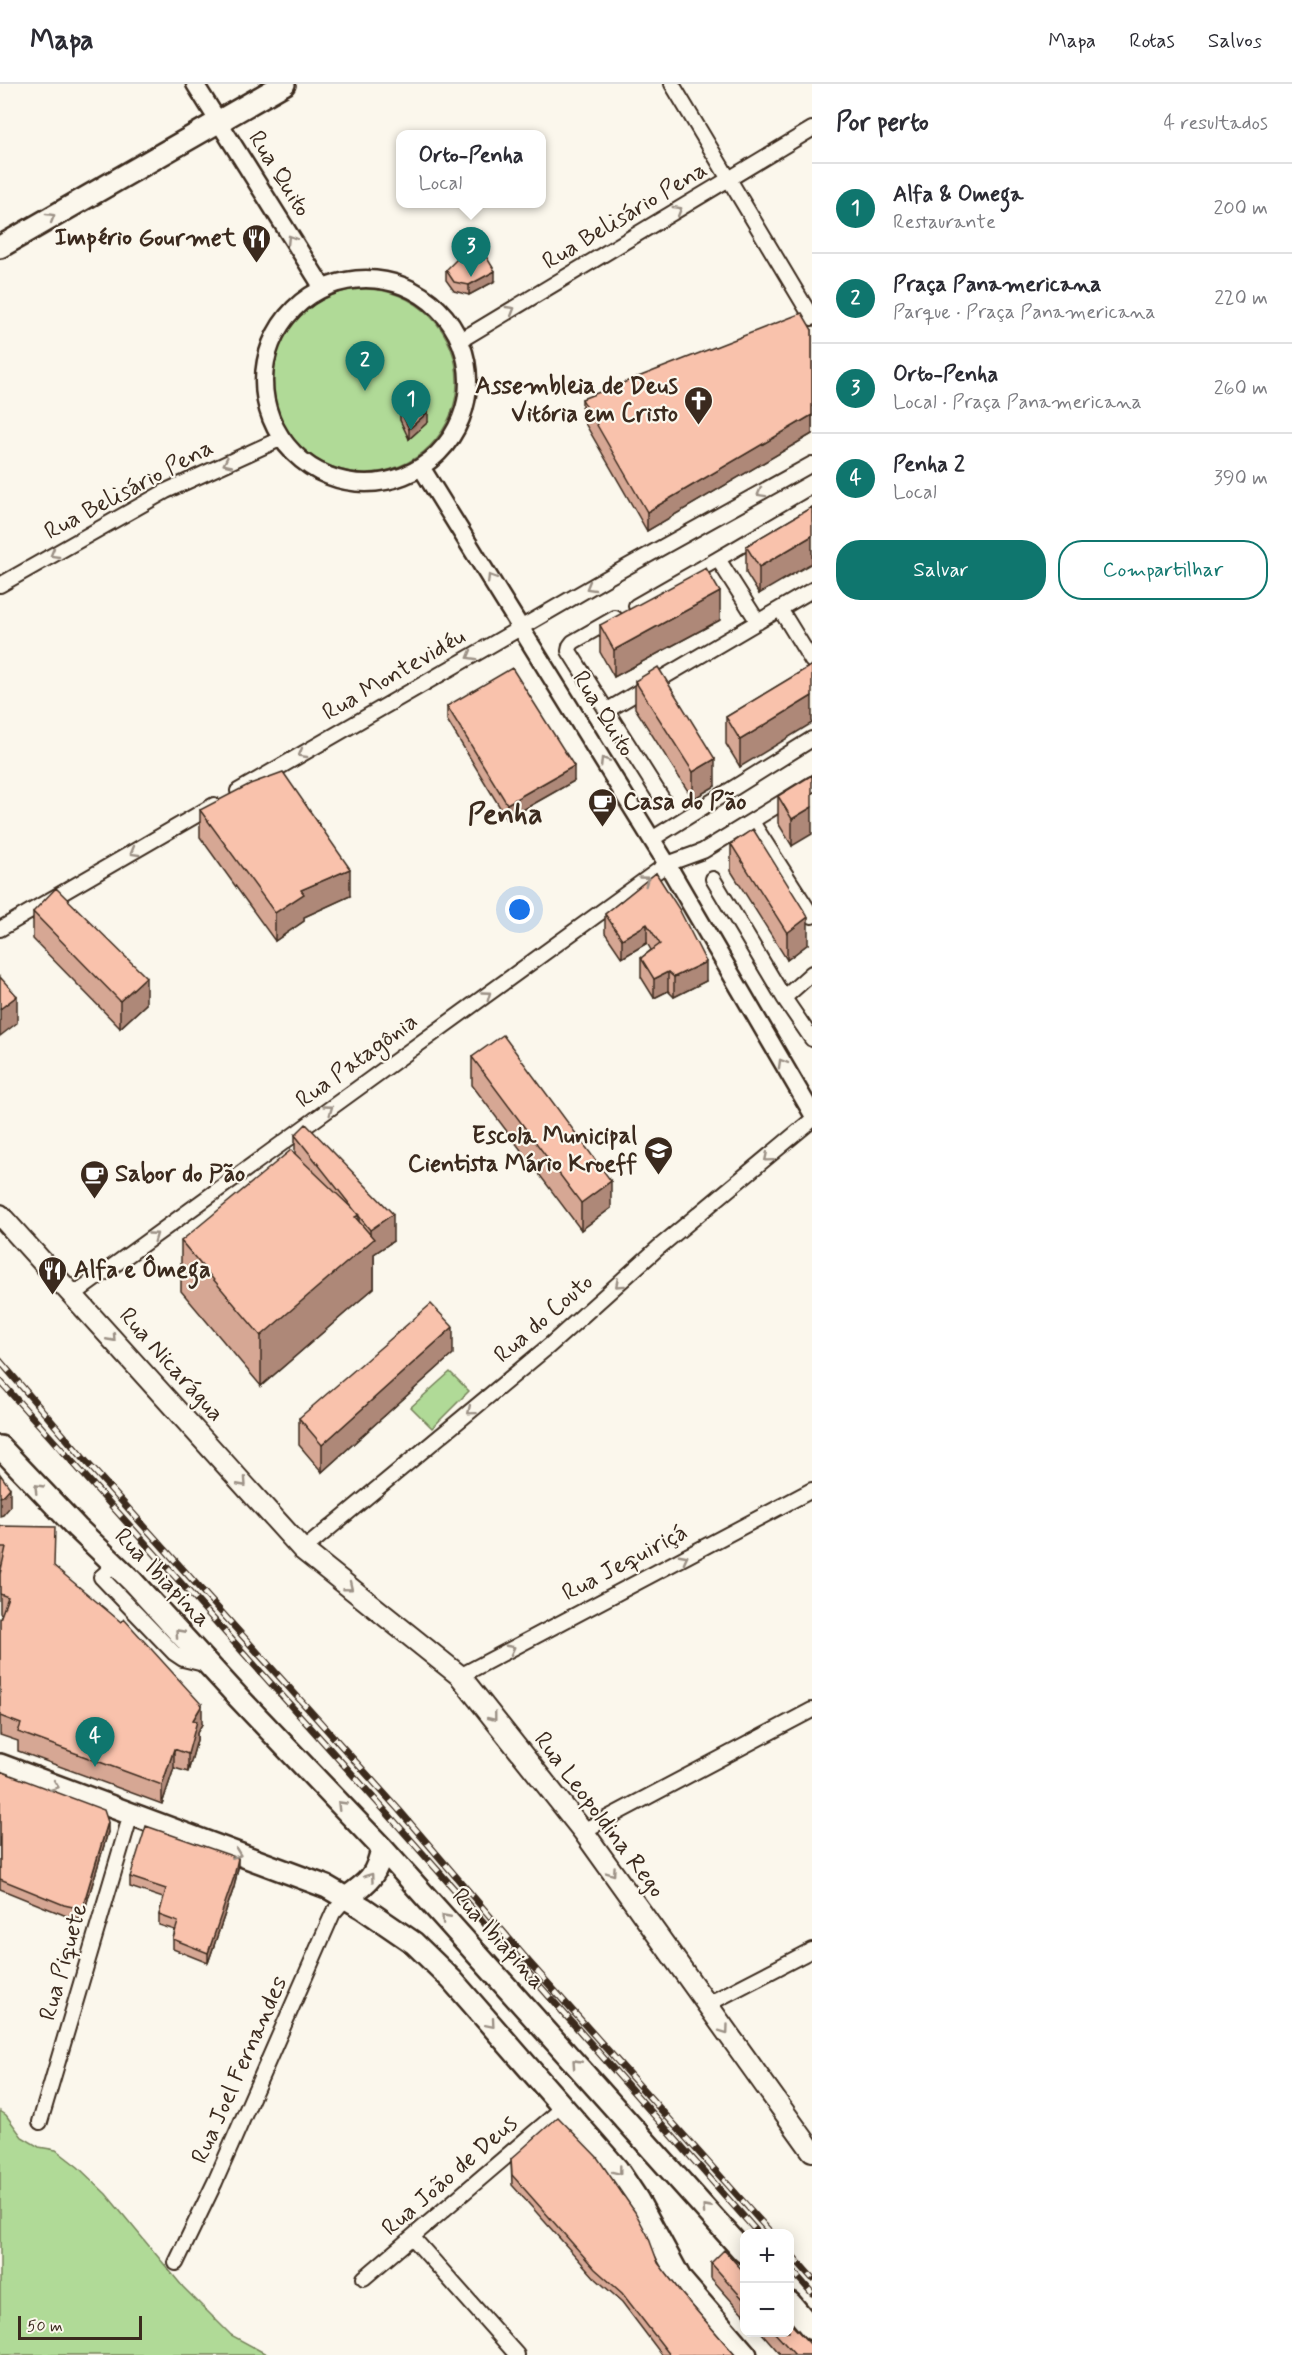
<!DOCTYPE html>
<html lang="pt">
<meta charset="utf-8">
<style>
body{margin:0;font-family:Mynerve,sans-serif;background:#f7f7f7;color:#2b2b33}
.controls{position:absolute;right:18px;bottom:18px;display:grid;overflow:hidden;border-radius:12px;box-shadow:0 3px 15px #0003}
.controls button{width:54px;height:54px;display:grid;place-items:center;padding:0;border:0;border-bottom:2px solid #e1e1e2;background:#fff;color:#2b2b33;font:30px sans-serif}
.scale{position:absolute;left:18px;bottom:15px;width:124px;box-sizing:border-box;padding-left:6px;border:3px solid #3b2a1e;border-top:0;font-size:16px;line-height:21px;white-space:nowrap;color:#3b2a1e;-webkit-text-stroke:4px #fbf7ec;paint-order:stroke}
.you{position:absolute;left:520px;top:826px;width:21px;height:21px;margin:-15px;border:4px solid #fff;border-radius:50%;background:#1a73e8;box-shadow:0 0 0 9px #1a73e833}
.badge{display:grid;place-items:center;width:39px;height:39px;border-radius:50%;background:#0f766e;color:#fff;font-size:20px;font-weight:700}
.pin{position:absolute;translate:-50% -50px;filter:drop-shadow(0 2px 3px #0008)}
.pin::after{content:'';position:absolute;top:32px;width:21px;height:18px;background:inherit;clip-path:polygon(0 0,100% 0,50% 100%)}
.popup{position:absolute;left:396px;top:46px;width:150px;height:78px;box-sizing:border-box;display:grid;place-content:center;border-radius:12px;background:#fff;filter:drop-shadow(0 2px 4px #0005);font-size:20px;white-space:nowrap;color:#7c7c81}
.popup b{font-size:22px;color:#2b2b33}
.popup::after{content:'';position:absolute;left:50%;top:100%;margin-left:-12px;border:12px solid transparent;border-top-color:#fff}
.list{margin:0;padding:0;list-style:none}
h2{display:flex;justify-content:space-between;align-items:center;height:78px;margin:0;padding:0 24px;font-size:26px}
h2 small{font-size:20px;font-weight:400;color:#7c7c81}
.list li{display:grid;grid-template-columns:39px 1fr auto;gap:18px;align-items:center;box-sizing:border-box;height:90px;padding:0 24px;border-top:2px solid #e1e1e2}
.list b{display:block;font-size:22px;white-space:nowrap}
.list p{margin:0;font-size:20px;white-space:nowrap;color:#7c7c81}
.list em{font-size:20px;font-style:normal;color:#7c7c81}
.actions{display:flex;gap:12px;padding:18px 24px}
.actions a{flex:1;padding:14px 0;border:2px solid #0f766e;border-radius:24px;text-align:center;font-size:21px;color:#0f766e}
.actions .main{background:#0f766e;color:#fff}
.map{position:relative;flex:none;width:812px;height:2271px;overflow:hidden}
header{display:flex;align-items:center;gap:36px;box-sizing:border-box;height:84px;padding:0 30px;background:#fff;border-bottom:2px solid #e1e1e2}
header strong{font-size:28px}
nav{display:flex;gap:33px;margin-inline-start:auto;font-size:21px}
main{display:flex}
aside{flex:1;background:#fff}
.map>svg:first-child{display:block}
.green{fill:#b0da97;stroke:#76825a;stroke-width:1.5}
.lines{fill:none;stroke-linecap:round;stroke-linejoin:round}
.minor-casing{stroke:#3b2a1e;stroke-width:18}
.tertiary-casing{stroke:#3b2a1e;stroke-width:21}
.secondary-casing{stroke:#3b2a1e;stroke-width:24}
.primary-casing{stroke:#3b2a1e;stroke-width:26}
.minor{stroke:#fbf7ec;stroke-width:14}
.tertiary{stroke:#fbf7ec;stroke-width:16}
.secondary{stroke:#fbf7ec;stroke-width:20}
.primary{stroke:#fbf7ec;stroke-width:21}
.rail-casing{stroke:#3b2a1e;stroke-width:7}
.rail{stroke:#fbf7ec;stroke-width:4.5;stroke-dasharray:14;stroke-linecap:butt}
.wall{fill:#d6a794;stroke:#3b2a1e;stroke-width:1.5}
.shaded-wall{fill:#ae8878;stroke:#3b2a1e;stroke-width:1.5}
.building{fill:#f9c2ac;stroke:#3b2a1e;stroke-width:1.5}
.oneway{stroke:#9b9085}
.labels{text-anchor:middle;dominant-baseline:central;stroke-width:4.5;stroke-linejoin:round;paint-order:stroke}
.street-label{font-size:24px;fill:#3b2a1e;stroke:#fbf7ec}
.poi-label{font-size:24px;font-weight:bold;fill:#3b2a1e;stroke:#fbf7ec;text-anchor:end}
.district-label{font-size:30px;font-weight:bold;fill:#3b2a1e;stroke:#fbf7ec}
</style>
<header>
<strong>Mapa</strong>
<nav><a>Mapa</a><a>Rotas</a><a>Salvos</a></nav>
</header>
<main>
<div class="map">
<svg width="812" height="2271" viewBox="0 0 812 2271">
<rect width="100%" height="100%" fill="#fbf7ec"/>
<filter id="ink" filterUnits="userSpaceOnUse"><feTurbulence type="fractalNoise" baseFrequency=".0167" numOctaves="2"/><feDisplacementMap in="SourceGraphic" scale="12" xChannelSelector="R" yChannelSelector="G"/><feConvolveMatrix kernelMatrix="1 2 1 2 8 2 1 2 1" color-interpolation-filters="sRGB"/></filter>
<g filter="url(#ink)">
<path class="green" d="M273 297a92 92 0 1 1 184 0a92 92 0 1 1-184 0Z
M450,1288L469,1307L432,1344L411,1323Z
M0,2027L6,2031L22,2053L39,2063L56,2066L78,2083L106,2110L183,2203L231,2251L268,2271H0Z"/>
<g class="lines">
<defs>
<path id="minor" d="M672,0L812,234
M461,256L812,45
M718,475L812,420
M0,501L166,407L280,355
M636,522L718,475L758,538
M780,525L812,577
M615,534L573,558L570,562L569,567L663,716
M606,627L812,506
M238,707L605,495L812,380
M752,738L812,832
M652,755L812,655
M713,795L784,914L812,955
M0,845L214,721
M784,914L812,889
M73,1211L667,780L703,767L812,700
M303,1466L549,1262L658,1164L812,1036
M116,1480L101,1493L174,1569L183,1575L208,1581
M460,1592L812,1406
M583,1747L812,1626
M706,1921L812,1866
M40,2038L131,1730
M413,2154L517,2271
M176,2179L215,2098L333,1829L346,1814
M364,2194L564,2023"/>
<path id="tertiary" d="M195,0L323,204
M264 297a102 102 0 1 1 204 0a102 102 0 1 1-204 0Z
M421,383L667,780L812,1029"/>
<path id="secondary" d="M0,1131L303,1466L460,1592L583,1747L812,2067"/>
<path id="primary" d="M0,163L284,0
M0,1363L77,1444L132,1497L239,1614L382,1764L744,2168
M0,1681L327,1803L363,1824L414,1859L452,1896L617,2085L637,2115L681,2196L746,2271
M346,1814C369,1798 377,1791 382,1764
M790,2219L812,2245"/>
</defs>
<use href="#minor" class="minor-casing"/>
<use href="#tertiary" class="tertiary-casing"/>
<use href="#secondary" class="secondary-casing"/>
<use href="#primary" class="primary-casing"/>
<use href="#minor" class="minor"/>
<use href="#tertiary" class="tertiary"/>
<use href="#secondary" class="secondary"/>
<use href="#primary" class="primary"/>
<defs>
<path id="rail" d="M0,1277L83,1374L399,1726L529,1878L772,2150
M0,1297L387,1729L759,2150
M790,2169L812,2194
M790,2184L812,2209"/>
</defs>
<use href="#rail" class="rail-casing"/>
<use href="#rail" class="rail"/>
</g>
<path class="wall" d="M446,186L495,197L469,211L454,207L446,196Z
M812,246V350L647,447L582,334V315Z
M400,326L428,338L409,355L400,336Z
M812,423L759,510L746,489V462Z
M720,536L614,593L600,568V541Z
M812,581L740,683L726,660V633Z
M635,597L715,702L693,715L635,624Z
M447,622L574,697L507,735L447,636Z
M812,691L792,762L778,739V712Z
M200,726L350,812L304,833V837L275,857L200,753Z
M731,760L808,860L787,876L731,787Z
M656,789L706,897L674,913L668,907L654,914L641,893V874L651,866L647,859L622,874L605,849V830Z
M33,828L146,920L120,944L33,855Z
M472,973L611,1124L581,1146L472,1001Z
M295,1051L393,1157L374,1170V1204L261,1302L181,1207V1157L295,1070Z
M453,1270L322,1388L299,1361V1334Z
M0,1442L55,1483L202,1640L197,1649V1656L188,1688L174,1684L162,1720L18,1667V1657L0,1651V1535L2,1530L0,1529V1490L2,1482H0Z
M0,1687L108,1748L82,1835L64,1831L0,1805Z
M238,1784L234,1803L208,1879L173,1865V1855L175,1846L159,1841V1831L163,1814L130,1803V1793Z
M511,2075L658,2179L682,2210L735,2271H662L622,2218L595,2194L512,2101Z
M711,2179L744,2188V2231L711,2194Z
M761,2248H789L812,2271H781Z"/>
<path class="shaded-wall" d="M495,187V197L469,211V201Z
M428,328V338L409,355V345Z
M812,331V350L647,447V428Z
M812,452V479L759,510V483Z
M720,508V536L614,593V566Z
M812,612V639L740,683V656Z
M715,675V702L693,715V688Z
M574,682V697L507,735V720Z
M812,723V750L792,762V735Z
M350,785V812L304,833V837L275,857V829L301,806Z
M808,833V860L787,876V849Z
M647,840V859L622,874V855Z
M706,878V897L674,913V893Z
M668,888V907L654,914V895Z
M146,893V920L120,944V917Z
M17,912V939L0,952V925Z
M611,1097V1124L581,1146V1119Z
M393,1130V1157L374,1170V1204L261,1302V1252L355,1133L359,1131V1168L370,1158V1146Z
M453,1243V1270L322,1388V1361Z
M10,1404V1423L3,1431L0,1432V1413Z
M202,1621V1640L197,1649V1656L188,1688V1670L193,1636Z
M174,1665V1684L162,1720V1701Z
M108,1738V1748L82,1835V1825Z
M238,1774V1784L234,1803L208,1879V1869Z"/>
<path class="building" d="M479,161L495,187L469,201L454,198L446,186L458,174Z
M802,229L812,246V331L647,428L582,315Z
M416,315L428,328L409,345L400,326Z
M812,423V452L759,483L746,462Z
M706,484L720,508L614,566L600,541Z
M812,581V612L740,656L726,633Z
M658,583L715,675L693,688L635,597Z
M512,584L574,682L507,720L447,622Z
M283,688L350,785L301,806L304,810L275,829L200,726L250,700Z
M812,691V723L792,735L778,712Z
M753,745L808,833L787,849L731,760Z
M656,789L679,825L706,878L674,893L668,888L654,895L641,874L660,860L647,840L622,855L605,830Z
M56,804L146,893L120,917L33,828Z
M0,893L17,912L0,925Z
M503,951L611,1097L581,1119L472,973Z
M306,1040L393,1130L370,1146L295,1051Z
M291,1066L359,1131L355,1133L374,1155L261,1252L181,1157Z
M431,1220L453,1243L322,1361L299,1334Z
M0,1390L10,1404L3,1412L0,1413Z
M0,1442L55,1443L54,1482L121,1538L124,1535L202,1621L193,1636L197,1637L188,1670L174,1665L162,1701L18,1648L21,1640L0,1632V1535L8,1513L0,1510V1490L6,1463H0Z
M0,1687L104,1726L108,1738L82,1825L64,1821L0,1795Z
M146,1742L238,1774L234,1793L208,1869L173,1855L178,1838L159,1831L166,1805L130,1793Z
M558,2033L597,2073L635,2128L648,2152L658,2179L682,2210L735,2271H670L622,2209L595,2185L512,2091L511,2075Z
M724,2166L744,2188V2216L711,2179Z
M789,2238L812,2262V2271H795L774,2248H789Z"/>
<defs><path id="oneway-chevron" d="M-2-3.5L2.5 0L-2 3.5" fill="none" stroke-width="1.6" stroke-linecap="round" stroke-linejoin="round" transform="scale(1.5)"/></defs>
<g class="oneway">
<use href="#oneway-chevron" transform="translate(678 126) rotate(-31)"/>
<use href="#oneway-chevron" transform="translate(51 133) rotate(-30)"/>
<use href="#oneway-chevron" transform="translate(291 155) rotate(-122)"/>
<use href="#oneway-chevron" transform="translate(511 226) rotate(-31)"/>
<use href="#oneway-chevron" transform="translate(227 379) rotate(155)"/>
<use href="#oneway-chevron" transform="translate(761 409) rotate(151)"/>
<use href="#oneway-chevron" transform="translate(54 470) rotate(150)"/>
<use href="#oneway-chevron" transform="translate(491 494) rotate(-122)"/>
<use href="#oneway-chevron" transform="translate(590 503) rotate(150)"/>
<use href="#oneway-chevron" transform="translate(471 572) rotate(150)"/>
<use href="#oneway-chevron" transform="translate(302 670) rotate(150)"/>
<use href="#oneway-chevron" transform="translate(604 677) rotate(-122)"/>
<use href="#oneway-chevron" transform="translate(134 768) rotate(150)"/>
<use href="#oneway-chevron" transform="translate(645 796) rotate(-36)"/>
<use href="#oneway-chevron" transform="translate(487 911) rotate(-36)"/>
<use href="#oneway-chevron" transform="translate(782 979) rotate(-120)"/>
<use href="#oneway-chevron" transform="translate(329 1025) rotate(-36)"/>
<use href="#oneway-chevron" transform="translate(768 1074) rotate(140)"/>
<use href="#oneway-chevron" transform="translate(154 1152) rotate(-36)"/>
<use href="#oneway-chevron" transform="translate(619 1200) rotate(138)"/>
<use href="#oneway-chevron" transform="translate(112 1254) rotate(48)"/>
<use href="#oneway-chevron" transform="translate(471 1327) rotate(140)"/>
<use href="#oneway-chevron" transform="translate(243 1399) rotate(48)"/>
<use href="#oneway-chevron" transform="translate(38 1404) rotate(-134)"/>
<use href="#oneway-chevron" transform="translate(684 1474) rotate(-28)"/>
<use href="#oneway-chevron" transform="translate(349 1503) rotate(39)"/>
<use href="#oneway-chevron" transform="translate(179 1549) rotate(-132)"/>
<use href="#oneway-chevron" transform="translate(511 1565) rotate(-28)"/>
<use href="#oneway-chevron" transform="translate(493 1633) rotate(51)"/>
<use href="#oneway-chevron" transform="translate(55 1702) rotate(20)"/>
<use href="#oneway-chevron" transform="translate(341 1721) rotate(-134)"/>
<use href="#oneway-chevron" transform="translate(237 1770) rotate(21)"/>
<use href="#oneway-chevron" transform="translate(612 1788) rotate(55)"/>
<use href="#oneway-chevron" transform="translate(370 1793) rotate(-54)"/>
<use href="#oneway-chevron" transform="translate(445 1834) rotate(-132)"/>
<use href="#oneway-chevron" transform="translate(491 1940) rotate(49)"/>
<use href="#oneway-chevron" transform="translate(725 1946) rotate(54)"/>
<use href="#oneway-chevron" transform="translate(576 1979) rotate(-132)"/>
<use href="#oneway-chevron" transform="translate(618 2087) rotate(52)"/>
<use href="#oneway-chevron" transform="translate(706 2124) rotate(-132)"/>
</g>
</g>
<defs>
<symbol id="restaurant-pin" viewBox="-11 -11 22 30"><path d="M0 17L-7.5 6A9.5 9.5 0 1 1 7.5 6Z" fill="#3b2a1e" stroke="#fbf7ec"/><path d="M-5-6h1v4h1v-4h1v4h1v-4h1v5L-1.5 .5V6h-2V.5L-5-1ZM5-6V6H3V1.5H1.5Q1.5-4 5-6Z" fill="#fff"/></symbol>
<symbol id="church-pin" viewBox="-11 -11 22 30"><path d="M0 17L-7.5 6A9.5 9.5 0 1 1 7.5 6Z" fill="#3b2a1e" stroke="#fbf7ec"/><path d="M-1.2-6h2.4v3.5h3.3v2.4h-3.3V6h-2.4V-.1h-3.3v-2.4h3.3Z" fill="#fff"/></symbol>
<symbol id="cafe-pin" viewBox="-11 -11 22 30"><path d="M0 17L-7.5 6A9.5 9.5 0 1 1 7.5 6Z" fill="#3b2a1e" stroke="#fbf7ec"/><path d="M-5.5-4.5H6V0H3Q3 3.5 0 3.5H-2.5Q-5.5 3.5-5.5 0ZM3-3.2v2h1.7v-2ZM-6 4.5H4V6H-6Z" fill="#fff"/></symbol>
<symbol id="school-pin" viewBox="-11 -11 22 30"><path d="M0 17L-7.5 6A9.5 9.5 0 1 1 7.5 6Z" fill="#3b2a1e" stroke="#fbf7ec"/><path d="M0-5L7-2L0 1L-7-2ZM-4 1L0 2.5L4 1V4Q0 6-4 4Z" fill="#fff"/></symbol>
</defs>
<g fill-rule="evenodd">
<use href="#restaurant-pin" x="240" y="138" width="33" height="45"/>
<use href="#church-pin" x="682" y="300" width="33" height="45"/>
<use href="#cafe-pin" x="586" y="702" width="33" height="45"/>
<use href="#school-pin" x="642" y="1050" width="33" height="45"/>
<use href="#cafe-pin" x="78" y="1074" width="33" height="45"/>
<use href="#restaurant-pin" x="36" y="1170" width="33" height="45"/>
</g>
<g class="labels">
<g class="street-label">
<text transform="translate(279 90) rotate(58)">Rua Quito</text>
<text transform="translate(625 132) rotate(-31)">Rua Belisário Pena</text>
<text transform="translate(129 406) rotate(-28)">Rua Belisário Pena</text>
<text transform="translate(394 591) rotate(-30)">Rua Montevidéu</text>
<text transform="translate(603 630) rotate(58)">Rua Quito</text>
<text transform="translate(357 977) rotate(-36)">Rua Patagônia</text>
<text transform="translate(544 1235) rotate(-41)">Rua do Couto</text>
<text transform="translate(171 1281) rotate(48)">Rua Nicarágua</text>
<text transform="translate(625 1479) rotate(-28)">Rua Jequiriçá</text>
<text transform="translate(162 1494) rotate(46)">Rua Ibiapina</text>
<text transform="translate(599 1731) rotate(53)">Rua Leopoldina Rego</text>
<text transform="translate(498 1855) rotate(48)">Rua Ibiapina</text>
<text transform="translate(64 1878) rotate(-74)">Rua Piquete</text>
<text transform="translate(240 1986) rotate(-66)">Rua Joel Fernandes</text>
<text transform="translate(450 2092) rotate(-41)">Rua João de Deus</text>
</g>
<g class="poi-label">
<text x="236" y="154">Império Gourmet</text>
<text x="678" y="302">Assembleia de Deus<tspan x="678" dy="28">Vitória em Cristo</tspan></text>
<text x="623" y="718" text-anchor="start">Casa do Pão</text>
<text x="637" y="1052">Escola Municipal<tspan x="637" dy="28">Cientista Mário Kroeff</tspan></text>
<text x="115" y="1090" text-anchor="start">Sabor do Pão</text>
<text x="74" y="1186" text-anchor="start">Alfa e Ômega</text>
</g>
<g class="district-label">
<text x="505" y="730">Penha</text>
</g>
</g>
</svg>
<div class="controls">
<button>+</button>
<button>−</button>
</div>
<div class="scale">50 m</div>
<div class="you"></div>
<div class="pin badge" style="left:411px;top:346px">1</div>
<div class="pin badge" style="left:365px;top:307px">2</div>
<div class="pin badge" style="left:471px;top:193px">3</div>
<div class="popup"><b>Orto-Penha</b>Local</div>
<div class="pin badge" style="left:95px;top:1683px">4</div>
</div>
<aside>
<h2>Por perto<small>4 resultados</small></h2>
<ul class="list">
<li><span class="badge">1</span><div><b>Alfa &amp; Omega</b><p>Restaurante</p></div><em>200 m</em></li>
<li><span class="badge">2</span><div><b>Praça Panamericana</b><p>Parque · Praça Panamericana</p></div><em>220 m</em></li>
<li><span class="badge">3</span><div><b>Orto-Penha</b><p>Local · Praça Panamericana</p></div><em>260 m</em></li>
<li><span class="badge">4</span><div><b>Penha 2</b><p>Local</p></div><em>390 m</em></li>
</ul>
<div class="actions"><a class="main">Salvar</a><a>Compartilhar</a></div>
</aside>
</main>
